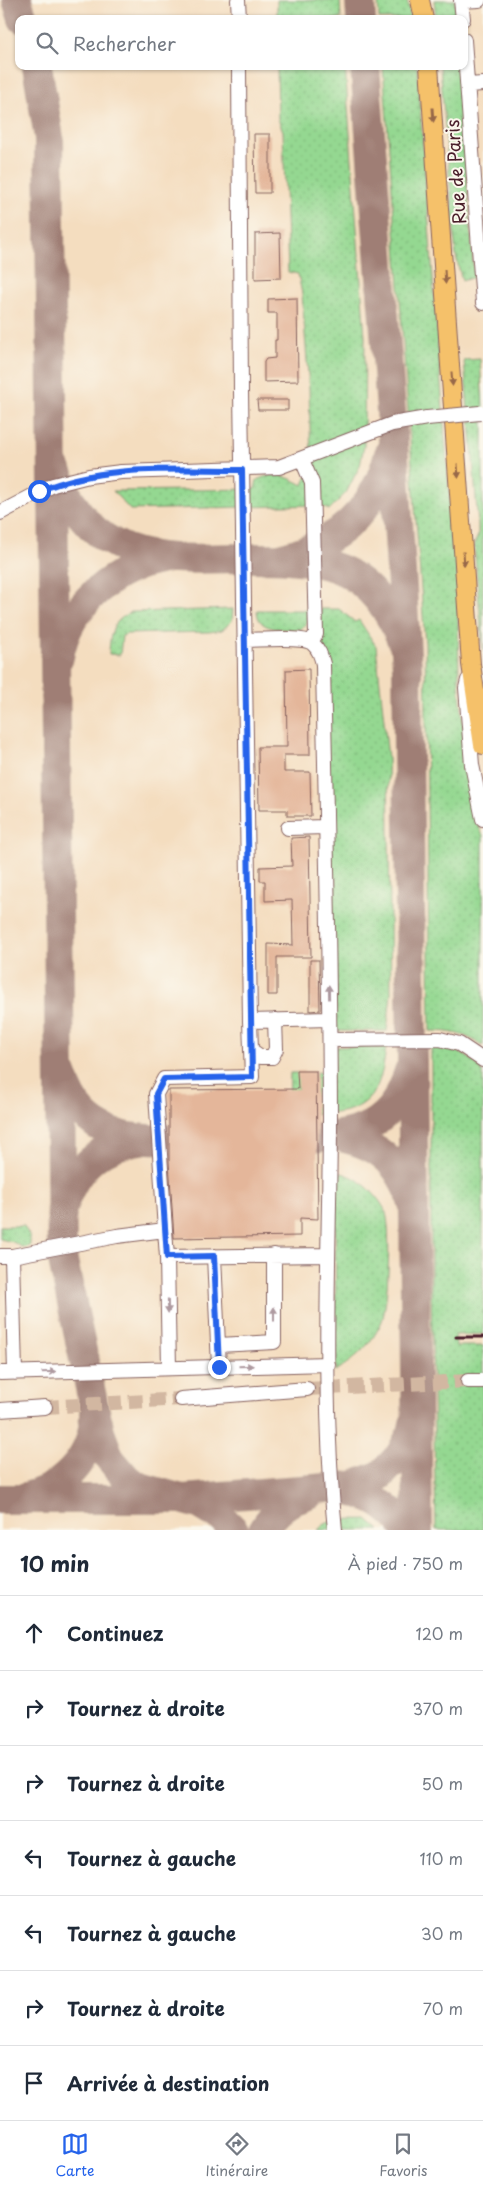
<!DOCTYPE html>
<html lang="fr">
<meta charset="utf-8">
<style>
body{margin:0;font-family:"Playpen Sans",sans-serif;background:#f2f2f3;color:#1f2937}
.stop{position:absolute;width:15px;height:15px;margin:-11px;border:4px solid #2563eb;border-radius:50%;background:#fff}
.stop.end{background:#2563eb;border-color:#fff;box-shadow:0 1px 5px #0008}
.list{margin:0;padding:0;list-style:none}
h2{display:flex;justify-content:space-between;align-items:center;height:65px;margin:0;padding:0 20px;font-size:21px}
h2 small{font-size:16px;font-weight:400;color:#747a83}
.list li{display:grid;grid-template-columns:32px 1fr auto;gap:15px;align-items:center;box-sizing:border-box;height:75px;padding:0 20px;border-top:1px solid #e0e1e3}
.list b{display:block;font-size:19px;white-space:nowrap}
.list em{font-size:16px;font-style:normal;color:#747a83}
.icon{flex:none;width:28px;height:28px;fill:none;stroke:currentColor;stroke-width:2;stroke-linecap:round;stroke-linejoin:round}
.map{position:relative;flex:none;width:483px;height:1530px;overflow:hidden}
.search{position:absolute;background:#fff;box-shadow:0 1px 4px #0004;left:15px;right:15px;top:15px;height:55px;display:flex;align-items:center;gap:12px;box-sizing:border-box;padding:0 18px;border-radius:10px;color:#747a83;font-size:19px}
.sheet{height:590px;background:#fff}
nav{display:flex;justify-content:space-around;align-items:center;box-sizing:border-box;height:70px;border-top:1px solid #e0e1e3;background:#fff;font-size:14px;color:#747a83}
nav a{display:grid;justify-items:center;gap:2px}
nav .on{color:#2563eb}
.map>svg:first-child{display:block}
.green{fill:url(#green-dots);stroke:#6f7c5e}
.lines{fill:none;stroke-linecap:round;stroke-linejoin:round}
.taxiway{stroke:#9f7e75;stroke-width:30}
.building{fill:#e4b69a}
.minor-tunnel{stroke:#d2b7a1;stroke-width:14;stroke-dasharray:14 7;stroke-linecap:butt}
.minor-casing{stroke:#86625f;stroke-width:16}
.major-casing{stroke:#86625f;stroke-width:20}
.minor{stroke:#fff;stroke-width:14}
.major{stroke:#f5c16b;stroke-width:18}
.rail{stroke:#4a1f2b;stroke-width:3}
.minor-bridge-casing{stroke:#86625f;stroke-width:16;stroke-linecap:butt}
.minor-bridge{stroke:#fff;stroke-width:14}
.oneway{fill:#976848}
.oneway2{fill:#ae9aa0}
.route{stroke:#2563eb;stroke-width:6}
.labels{text-anchor:middle;dominant-baseline:central;stroke-width:4;stroke-linejoin:round;paint-order:stroke}
.street-label{font-size:18px;fill:#4a1f2b;stroke:#fbf7ec}
</style>
<div class="map">
<svg width="483" height="1530" viewBox="0 0 483 1530">
<defs>
<pattern id="green-dots" width="8" height="8" patternUnits="userSpaceOnUse" patternTransform="scale(1.25)"><rect width="8" height="8" fill="#94d891"/><path d="M2 2h.1M6 6h.1" fill="none" stroke="#81b97d" stroke-width="1.8" stroke-linecap="round"/></pattern>
</defs>
<rect width="100%" height="100%" fill="#fbf7ec"/>
<filter id="ink" filterUnits="userSpaceOnUse"><feTurbulence type="fractalNoise" baseFrequency=".02" numOctaves="2"/><feDisplacementMap in="SourceGraphic" scale="10" xChannelSelector="R" yChannelSelector="G"/><feConvolveMatrix kernelMatrix="1 2 1 2 8 2 1 2 1" color-interpolation-filters="sRGB"/></filter>
<filter id="wash" filterUnits="userSpaceOnUse"><feTurbulence type="fractalNoise" baseFrequency=".0096" numOctaves="4" result="noise"/><feDisplacementMap in="SourceGraphic" scale="20" xChannelSelector="R" yChannelSelector="G"/><feGaussianBlur stdDeviation="1.12" result="paint"/><feColorMatrix in="noise" values="0 0 0 0 0 0 0 0 0 0 0 0 0 0 0 0 0 1.4 0 .05"/><feComposite in="paint" operator="in"/></filter>
<g filter="url(#wash)">
<rect width="100%" height="100%" fill="#f4ddbf"/>
<path class="green" d="M277,0H340L341,19H277Z
M378,0H407L411,19H379Z
M434,0H455L456,19H436Z
M277,66H345L365,337L364,446L360,466L354,477L346,493L329,510L319,505L130,510L113,491L255,489L257,480C275,471 286,476 303,485L311,464L309,388L302,294L298,274L288,272L283,131L278,119Z
M383,66H417L450,504L457,545L459,682L468,774L477,822L483,836V1046C467,1034 450,1031 430,1031L425,644Z
M440,66H459L474,277L462,281L456,256Z
M480,359L483,408L468,410L464,360Z
M483,420V650L474,544L478,536V525L470,421Z
M233,609L232,621L222,630L209,632L127,634L122,636L120,655L109,654C110,634 111,622 131,612Z
M320,609H339L355,622L359,620L376,646L388,758L391,993L387,1031H333Z
M257,610H310L309,620L300,630C284,628 257,633 257,610Z
M386,1046C380,1112 355,1114 297,1115L289,1106L290,1073L333,1072V1047Z
M431,1047C451,1048 472,1054 483,1073V1334L455,1335L456,1346H483V1530H436L431,1289Z
M335,1172C356,1174 375,1191 385,1210C392,1224 388,1305 382,1321C373,1343 356,1358 336,1371Z
M0,1226H24L30,1237V1246L23,1248L13,1242L0,1239Z
M367,1519L380,1530H318C330,1516 350,1520 367,1519Z"/>
<g class="lines">
<path class="taxiway" d="M17,0L23,19
M360,0L361,19
M37,66L49,138L62,1256L94,1407L101,1435L110,1459L128,1480L140,1487L199,1504L222,1518L234,1530
M365,66L392,424L407,668L418,1530
M56,468C98,587 192,552 288,559C310,561 336,564 354,577C378,594 392,616 403,643
M283,557C338,543 375,510 389,454
M59,657C68,604 115,567 165,559
M63,1076C86,1150 147,1139 209,1139
M334,1136C376,1143 399,1160 412,1201
M275,1138C337,1137 388,1142 409,1071
M63,1206C76,1166 100,1146 141,1140
M336,1489C366,1492 390,1504 407,1530
M29,1496C67,1486 95,1453 94,1413
M0,1499H182L353,1486L381,1475L400,1455L412,1433L414,1424
M263,1530C273,1512 290,1500 309,1494"/>
</g>
<g id="blocks">
<path class="building" d="M254,134H270V193H255Z
M280,233L281,278L255,279V234Z
M297,298L298,381L264,382V362L266,359L275,358V340H277V313H268V299Z
M257,400H288V410H258Z
M309,669L310,755H284V772H310L311,816H287V810H259L258,747H287L286,670Z
M309,837L311,957H277V995H268V944L293,945L292,900L265,901V881H260V867L292,866L291,838Z
M310,960H319L320,1010L310,1011Z
M297,1071H316L318,1219L300,1218V1236L174,1238L169,1162V1090L298,1089Z"/>
</g>
</g>
<g filter="url(#ink)">
<use href="#blocks" fill-opacity="0" stroke="#86625f" stroke-width="1"/>
<g class="lines">
<path class="minor-tunnel" d="M307,1389L468,1381
M45,1407L181,1399"/>
<defs>
<path id="minor" d="M238,0L239,19
M461,0L463,19
M461,1L479,0
M464,40L483,303
M239,66L241,391L250,1021L329,1019
M468,85L483,84
M302,460L312,483L316,634L311,642
M0,513L53,485L89,476L121,472L279,467L392,424L427,418
M244,640C259,640 302,636 312,643C319,649 321,656 323,664C326,820 330,975 330,1130C329,1263 322,1397 335,1530
M468,680L466,688L472,765L483,819
M288,828L326,827
M330,1040L440,1039L459,1044L483,1060
M251,1050L261,1057H272L276,1049L275,1020
M165,1230L156,1094L164,1079L252,1077L250,1021
M0,1256H12L117,1236L165,1230L167,1257L327,1255
M12,1256L15,1373
M214,1256L219,1367
M167,1257L169,1368
M218,1345L274,1342V1255
M0,1373L328,1364
M468,1381H483
M181,1399L307,1389
M0,1410L45,1407"/>
<path id="major" d="M420,0L424,19
M429,66L471,664L483,745"/>
</defs>
<use href="#minor" class="minor-casing"/>
<use href="#major" class="major-casing"/>
<use href="#minor" class="minor"/>
<use href="#major" class="major"/>
<path class="rail" d="M456,1337H483"/>
<defs>
<path id="minor-bridge" d="M427,418L480,413"/>
</defs>
<use href="#minor-bridge" class="minor-bridge-casing"/>
<use href="#minor-bridge" class="minor-bridge"/>
</g>
<defs><path id="oneway-solid" d="M-6-.8H1V-3.2L6.5 0L1 3.2V.8H-6Z" transform="scale(1.25)"/></defs>
<g class="oneway">
<use href="#oneway-solid" transform="translate(433 115) rotate(86)"/>
<use href="#oneway-solid" transform="translate(445 277) rotate(86)"/>
<use href="#oneway-solid" transform="translate(452 379) rotate(86)"/>
<use href="#oneway-solid" transform="translate(458 471) rotate(86)"/>
<use href="#oneway-solid" transform="translate(464 559) rotate(86)"/>
</g>
<g class="oneway2">
<use href="#oneway-solid" transform="translate(329 992) rotate(-91)"/>
<use href="#oneway-solid" transform="translate(168 1306) rotate(89)"/>
<use href="#oneway-solid" transform="translate(274 1314) rotate(-90)"/>
<use href="#oneway-solid" transform="translate(246 1366) rotate(-2)"/>
<use href="#oneway-solid" transform="translate(49 1372) rotate(-2)"/>
</g>
</g>
<g class="lines" filter="url(#ink)">
<path class="route" d="M39,491C102,464 175,470 242,470L252,1077L164,1079L156,1094L167,1257L214,1256L219,1367"/>
</g>
<g class="labels">
<g class="street-label">
<text transform="translate(455 172) rotate(-94)">Rue de Paris</text>
</g>
</g>
</svg>
<div class="stop" style="left:39px;top:491px"></div>
<div class="stop end" style="left:219px;top:1367px"></div>
<div class="search"><svg class="icon" aria-label="search" viewBox="0 0 24 24"><circle cx="10" cy="10" r="6"/><path d="M15 15l6 6"/></svg>Rechercher</div>
</div>
<section class="sheet">
<h2>10 min<small>À pied · 750 m</small></h2>
<ul class="list">
<li><svg class="icon" aria-label="ahead" viewBox="0 0 24 24"><path d="M12 20V5M6 11l6-6 6 6"/></svg><div><b>Continuez</b></div><em>120 m</em></li>
<li><svg class="icon" aria-label="right" viewBox="0 0 24 24"><path d="M7 20v-9h11M14 6l5 5-5 5"/></svg><div><b>Tournez à droite</b></div><em>370 m</em></li>
<li><svg class="icon" aria-label="right" viewBox="0 0 24 24"><path d="M7 20v-9h11M14 6l5 5-5 5"/></svg><div><b>Tournez à droite</b></div><em>50 m</em></li>
<li><svg class="icon" aria-label="left" viewBox="0 0 24 24"><path d="M17 20v-9H6M10 6l-5 5 5 5"/></svg><div><b>Tournez à gauche</b></div><em>110 m</em></li>
<li><svg class="icon" aria-label="left" viewBox="0 0 24 24"><path d="M17 20v-9H6M10 6l-5 5 5 5"/></svg><div><b>Tournez à gauche</b></div><em>30 m</em></li>
<li><svg class="icon" aria-label="right" viewBox="0 0 24 24"><path d="M7 20v-9h11M14 6l5 5-5 5"/></svg><div><b>Tournez à droite</b></div><em>70 m</em></li>
<li><svg class="icon" aria-label="arrive" viewBox="0 0 24 24"><path d="M6 21V4h12l-3 4 3 4H6"/></svg><div><b>Arrivée à destination</b></div></li>
</ul>
</section>
<nav>
<a class="on"><svg class="icon" aria-label="map" viewBox="0 0 24 24"><path d="M3 6l6-2 6 2 6-2v14l-6 2-6-2-6 2zM9 4v14M15 6v14"/></svg>Carte</a>
<a><svg class="icon" aria-label="directions" viewBox="0 0 24 24"><path d="M12 3l9 9-9 9-9-9zM9 14v-3h6M13 9l2 2-2 2"/></svg>Itinéraire</a>
<a><svg class="icon" aria-label="saved" viewBox="0 0 24 24"><path d="M7 4h10v16l-5-4-5 4z"/></svg>Favoris</a>
</nav>
